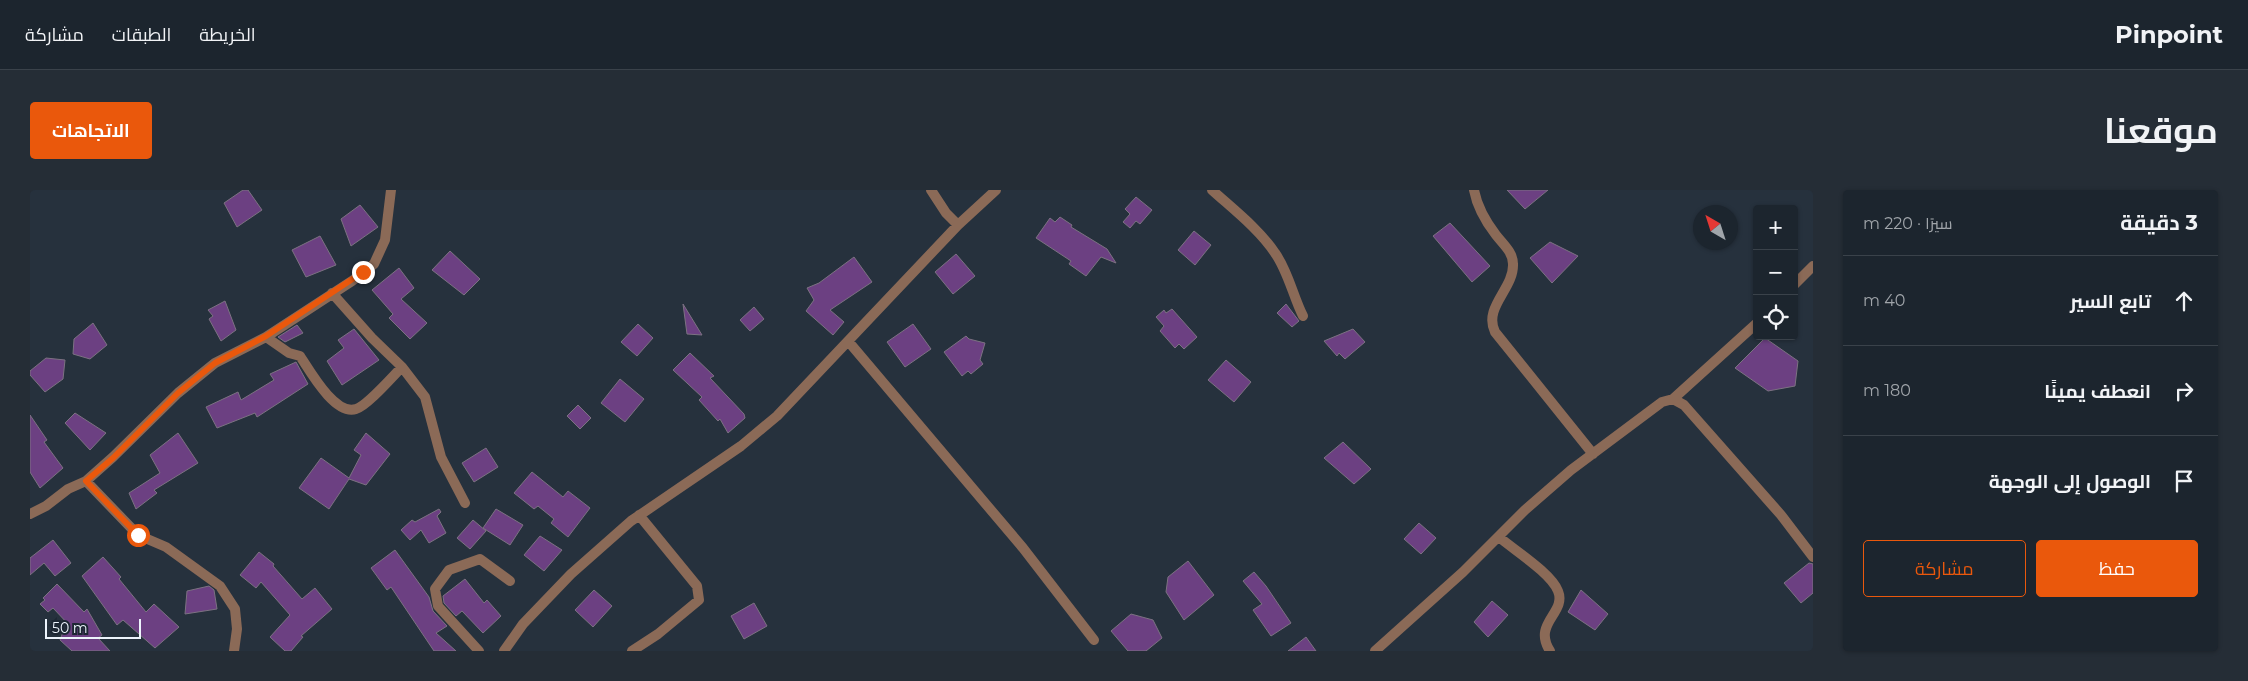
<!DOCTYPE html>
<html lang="ar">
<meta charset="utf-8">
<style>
body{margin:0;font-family:Montserrat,Cairo,sans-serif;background:#252d36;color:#f1f3f6;direction:rtl}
.controls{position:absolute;right:15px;top:15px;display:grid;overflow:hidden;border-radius:5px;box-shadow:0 1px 4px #0004}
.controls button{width:45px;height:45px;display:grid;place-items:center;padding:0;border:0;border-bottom:1px solid #3a424a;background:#1c252e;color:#f1f3f6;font:25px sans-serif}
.compass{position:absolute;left:1663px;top:15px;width:45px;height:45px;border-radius:50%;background:#1c252e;box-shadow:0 1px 4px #0004;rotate:321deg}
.scale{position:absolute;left:15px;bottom:12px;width:96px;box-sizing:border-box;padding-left:5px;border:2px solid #edf4fc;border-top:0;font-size:14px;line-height:18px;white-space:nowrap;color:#edf4fc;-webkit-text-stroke:4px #1d2733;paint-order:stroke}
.stop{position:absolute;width:15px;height:15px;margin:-11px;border:4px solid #ea580c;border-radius:50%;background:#fff}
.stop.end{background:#ea580c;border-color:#fff;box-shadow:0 1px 5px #0008}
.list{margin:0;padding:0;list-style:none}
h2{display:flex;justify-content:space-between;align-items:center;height:65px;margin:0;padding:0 20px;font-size:21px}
h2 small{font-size:16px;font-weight:400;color:#a0a5aa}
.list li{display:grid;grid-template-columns:32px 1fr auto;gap:15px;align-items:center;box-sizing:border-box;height:90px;padding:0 20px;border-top:1px solid #3a424a}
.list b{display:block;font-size:19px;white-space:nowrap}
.list em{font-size:16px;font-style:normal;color:#a0a5aa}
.actions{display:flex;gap:10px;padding:15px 20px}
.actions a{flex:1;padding:11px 0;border:1px solid #ea580c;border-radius:5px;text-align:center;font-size:18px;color:#ea580c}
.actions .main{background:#ea580c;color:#fff}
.icon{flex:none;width:28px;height:28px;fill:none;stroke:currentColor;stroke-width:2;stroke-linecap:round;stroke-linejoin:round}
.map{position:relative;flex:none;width:1783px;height:461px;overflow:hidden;direction:ltr;border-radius:5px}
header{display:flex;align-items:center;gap:30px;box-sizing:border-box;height:70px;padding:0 25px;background:#1c252e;border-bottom:1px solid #3a424a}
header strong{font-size:24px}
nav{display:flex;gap:28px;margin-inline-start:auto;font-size:18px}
.intro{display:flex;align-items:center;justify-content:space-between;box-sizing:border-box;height:120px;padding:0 30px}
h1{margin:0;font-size:35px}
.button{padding:12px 22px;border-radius:5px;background:#ea580c;color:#fff;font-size:18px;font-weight:700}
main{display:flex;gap:30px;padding:0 30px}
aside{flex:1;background:#1c252e;border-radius:5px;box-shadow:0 1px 4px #0004}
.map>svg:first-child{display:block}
.building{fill:#6c4082;stroke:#7c7282}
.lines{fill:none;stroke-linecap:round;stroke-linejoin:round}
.street{stroke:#8b6a57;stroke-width:10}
.route{stroke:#ea580c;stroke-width:6}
</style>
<header>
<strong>Pinpoint</strong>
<nav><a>الخريطة</a><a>الطبقات</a><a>مشاركة</a></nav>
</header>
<div class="intro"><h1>موقعنا</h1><a class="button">الاتجاهات</a></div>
<main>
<aside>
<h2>3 دقيقة<small>سيرًا · 220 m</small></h2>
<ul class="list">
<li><svg class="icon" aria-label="ahead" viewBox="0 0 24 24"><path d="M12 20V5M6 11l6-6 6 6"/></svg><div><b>تابع السير</b></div><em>40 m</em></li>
<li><svg class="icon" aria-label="right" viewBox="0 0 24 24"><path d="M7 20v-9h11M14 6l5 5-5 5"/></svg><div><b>انعطف يمينًا</b></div><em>180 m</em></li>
<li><svg class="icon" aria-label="arrive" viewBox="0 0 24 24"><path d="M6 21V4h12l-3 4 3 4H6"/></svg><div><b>الوصول إلى الوجهة</b></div></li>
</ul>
<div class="actions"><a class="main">حفظ</a><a>مشاركة</a></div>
</aside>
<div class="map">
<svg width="1783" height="461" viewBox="0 0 1783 461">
<rect width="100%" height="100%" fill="#26313d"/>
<path class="building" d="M213,0H218L232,20L207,37L194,13Z
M1477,0H1518L1495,19Z
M1106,7L1122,20L1110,34L1106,31L1100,38L1093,32L1100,24L1095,19Z
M330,15L348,37L321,56L311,29Z
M1030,27L1042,35L1041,37L1077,59L1086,73L1071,67L1056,86L1039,74L1041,71L1006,48L1020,28L1025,32Z
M1420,33L1460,76L1442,92L1403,46Z
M1164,41L1181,55L1165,75L1148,60Z
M290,46L306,75L276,87L262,60Z
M1520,52L1548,66L1522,93L1500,68Z
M420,61L450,89L434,105L402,80Z
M926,64L945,86L923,104L905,82Z
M824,67L842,92L800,120L814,132L803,145L776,121L784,110L777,98L789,93Z
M369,78L384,98L371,109L397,133L380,149L359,128L363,124L342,100Z
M195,111L206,140L191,151L179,129L183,126L178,120Z
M653,114L672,145L657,144Z
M1256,114L1269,131L1262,137L1247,123Z
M724,117L734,129L720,141L710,130Z
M1142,119L1167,147L1154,159L1149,154L1145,158L1130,141L1134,136L1126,127L1134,120L1136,123Z
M63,133L77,155L60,169L43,164L44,149Z
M608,134L623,148L607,166L591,152Z
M883,134L901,159L875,177L857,152Z
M267,135L273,143L255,152L248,147Z
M324,139L349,170L312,195L297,171L314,158L308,150Z
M1323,139L1335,152L1315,169L1309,163L1307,166L1294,151Z
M936,146L939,149L955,153L950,170L953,174L941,184L938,181L932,186L914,162Z
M1735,148L1768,171L1765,196L1738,201L1705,178Z
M660,163L684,186L680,188L714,224L715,228L698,243L690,229L688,231L669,210L672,207L643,180Z
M16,168L35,170L33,189L15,202L0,185V181Z
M1196,170L1221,192L1204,212L1178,190Z
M266,172L278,194L227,227L225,223L187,238L176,217L208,202L211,210L244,190L240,184Z
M590,189L614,209L595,232L571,213Z
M548,215L561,228L550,239L537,226Z
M45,223L76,243L60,260L35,233Z
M0,225L17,250L14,252L33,278L10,298L0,282Z
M148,243L168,273L124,300L127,303L106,319L99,303L130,283L120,265Z
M336,243L360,264L336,295L319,289L299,319L269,298L291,268L319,288L331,265L324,260Z
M1313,252L1341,279L1324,294L1294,268Z
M456,258L468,277L444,292L432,273Z
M502,282L533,307L538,301L560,318L538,347L521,333L524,329L508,316L504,319L484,303Z
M409,319L411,322L407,326L416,343L399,353L391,340L380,350L371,340L382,330L385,332Z
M466,319L493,335L480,355L453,338Z
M443,330L456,341L440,359L427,348Z
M1389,333L1406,348L1391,364L1374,349Z
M510,346L532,360L514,381L494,365Z
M23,350L41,373L25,386L14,373L0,385V368Z
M365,360L399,407L403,421L417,436L406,443L426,461H404L361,397L357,400L341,378Z
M229,362L244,374L243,376L272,409L285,398L302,419L271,446L273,447L261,461H255L240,447L260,425L231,392L226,398L210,385Z
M73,367L91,387L89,389L116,422L124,414L149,437L125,458L93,430L87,435L52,386Z
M1158,371L1184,405L1154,430L1136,402L1138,387Z
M1779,373L1783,374V403L1771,413L1754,393Z
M1224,382L1236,396L1261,433L1241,446L1223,420L1232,414L1213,391Z
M435,389L454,413L457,410L471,426L453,443L432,421L426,426L414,413L413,406Z
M27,394L54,422L57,419L72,445L68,448L80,461H42L30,450L33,442L40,436L23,418L18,422L10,414L15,410L13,408Z
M179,396L184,400L187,419L155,424L157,401Z
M564,400L582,416L563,437L545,420Z
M1551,400L1578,424L1565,440L1538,422Z
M1462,411L1478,425L1458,447L1444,432Z
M724,413L737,436L714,449L701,426Z
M1101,424L1123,430L1132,448L1116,461H1098L1081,441Z
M1276,447L1286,461H1258Z"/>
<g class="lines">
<path class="street" d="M901,0L916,23L928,35
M1182,0C1203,19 1229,39 1245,63C1258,81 1263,106 1273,126
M1444,0C1447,16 1456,32 1466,45C1473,54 1483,62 1483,74C1484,99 1453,117 1465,142L1563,264
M1764,95L1783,76
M302,103L342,148L372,177L395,207L411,267L435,313
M236,147L259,163L270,166C280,181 305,226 326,219C337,216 363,186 372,177
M818,151L993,358L1064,450
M1643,209L1727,133
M56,291L108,345L136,357L190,396L205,419L207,439L204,461
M0,324L16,316L38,299L56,291L83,267L148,203L185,173L236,147L322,91L344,74L355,50L361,0
M1469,347C1484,360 1521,383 1528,401C1537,423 1502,433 1520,461
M449,461L408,416L405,399L419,380L450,369L480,391
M474,461L493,434L541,384L601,331L711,256L747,226L928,35L966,0
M602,461L628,444L669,410L667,396L609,325
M1345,461L1433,382L1495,320L1541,280L1632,212L1643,209L1654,215L1751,325L1783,367"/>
</g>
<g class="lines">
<path class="route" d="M108,345L56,291L83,268L148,203L185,173L236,146L333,82"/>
</g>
</svg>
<div class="controls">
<button>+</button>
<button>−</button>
<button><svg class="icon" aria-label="locate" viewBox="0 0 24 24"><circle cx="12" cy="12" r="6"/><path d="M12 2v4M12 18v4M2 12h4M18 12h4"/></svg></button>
</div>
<svg class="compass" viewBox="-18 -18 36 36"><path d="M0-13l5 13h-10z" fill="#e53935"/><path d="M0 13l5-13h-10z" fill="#a0a5aa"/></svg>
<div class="scale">50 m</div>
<div class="stop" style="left:108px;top:345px"></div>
<div class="stop end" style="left:333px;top:82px"></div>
</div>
</main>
